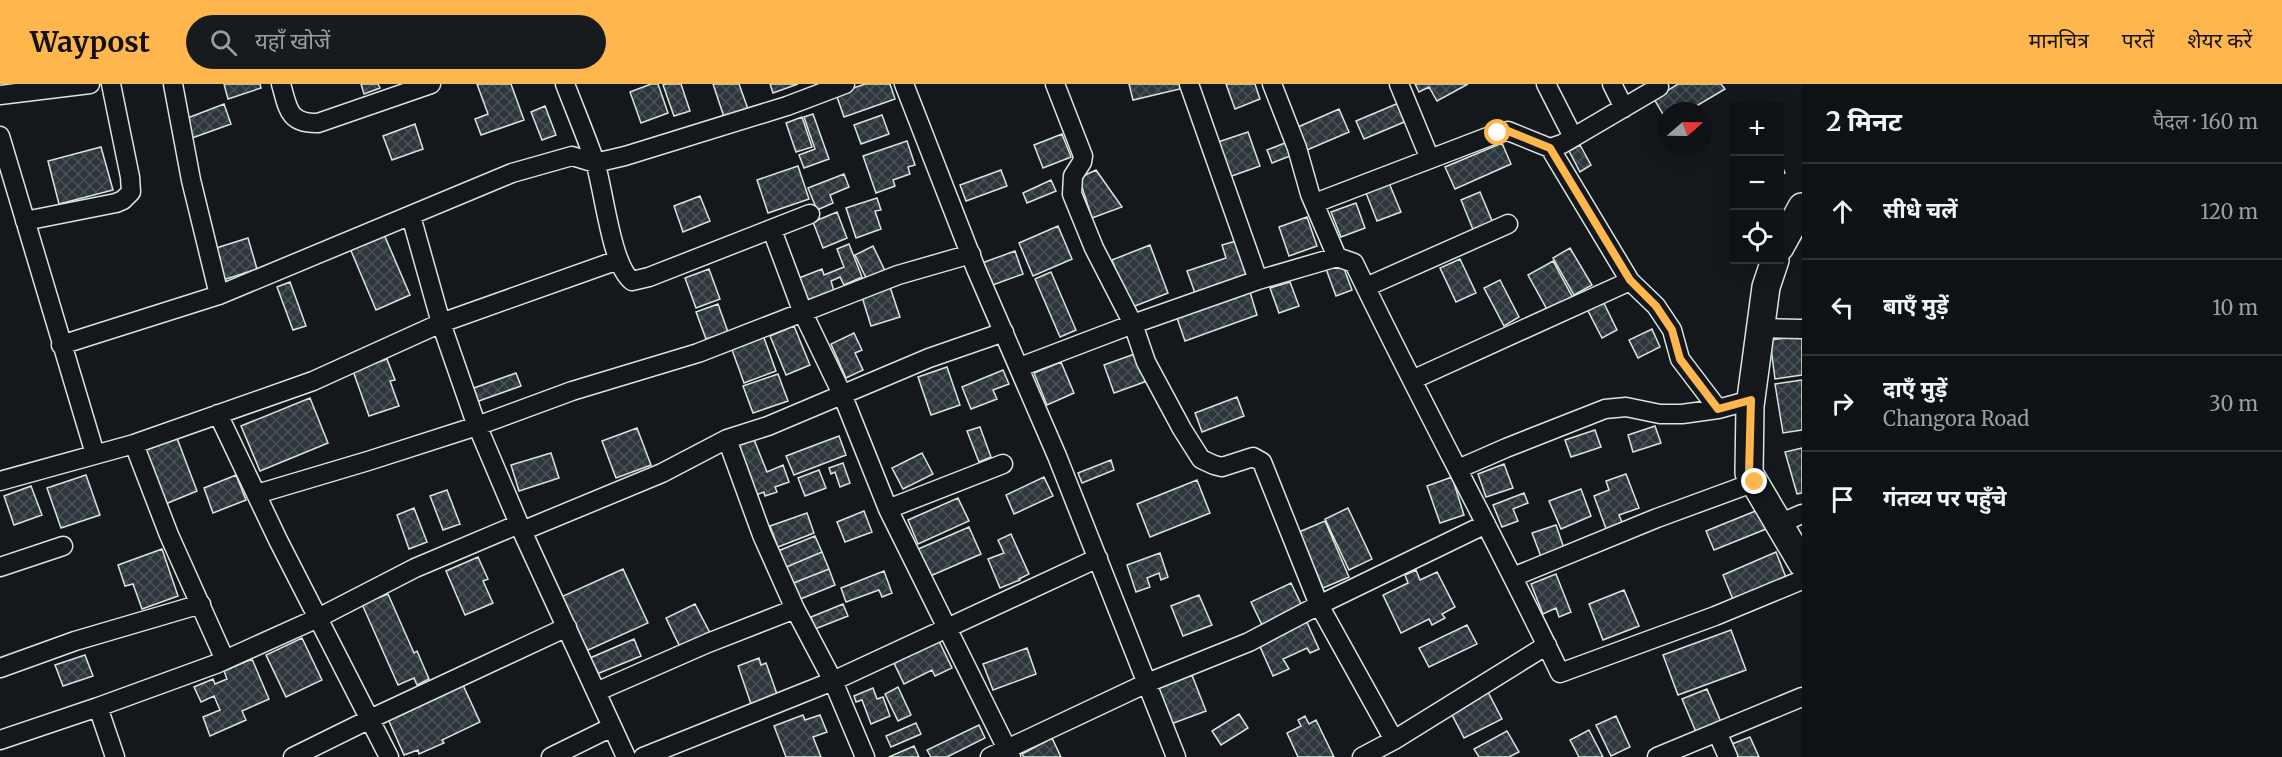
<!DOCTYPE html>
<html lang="hi">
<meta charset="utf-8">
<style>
body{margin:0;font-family:Merriweather,"Noto Sans Devanagari",serif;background:#181b1e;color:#f1f3f6}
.controls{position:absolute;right:18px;top:18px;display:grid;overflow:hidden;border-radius:0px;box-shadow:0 3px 15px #0003}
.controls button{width:54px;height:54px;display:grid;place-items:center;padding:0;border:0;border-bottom:2px solid #2f3234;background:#0f1215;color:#f1f3f6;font:30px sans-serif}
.compass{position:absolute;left:1658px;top:18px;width:54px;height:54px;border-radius:50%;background:#0f1215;box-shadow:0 3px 15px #0003;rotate:70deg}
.stop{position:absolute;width:18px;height:18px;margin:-14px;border:4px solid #ffb74d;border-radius:50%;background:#fff}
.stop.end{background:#ffb74d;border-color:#fff;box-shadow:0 2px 6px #0008}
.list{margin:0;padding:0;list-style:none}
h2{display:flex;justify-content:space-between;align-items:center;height:78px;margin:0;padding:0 24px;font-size:26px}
h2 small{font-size:20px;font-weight:400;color:#9b9ea0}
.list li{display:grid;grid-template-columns:39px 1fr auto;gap:18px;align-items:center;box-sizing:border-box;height:96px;padding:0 24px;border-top:2px solid #2f3234}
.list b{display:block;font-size:22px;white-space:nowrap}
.list p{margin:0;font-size:20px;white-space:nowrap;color:#9b9ea0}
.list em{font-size:20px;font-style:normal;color:#9b9ea0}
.icon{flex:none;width:33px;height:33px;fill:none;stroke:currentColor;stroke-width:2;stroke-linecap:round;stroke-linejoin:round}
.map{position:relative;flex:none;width:1802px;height:673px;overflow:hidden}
header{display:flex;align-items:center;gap:36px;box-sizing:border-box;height:84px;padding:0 30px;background:#ffb74d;color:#111}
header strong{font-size:28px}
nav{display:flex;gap:33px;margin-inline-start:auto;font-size:21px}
.search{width:420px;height:54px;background:#181b1e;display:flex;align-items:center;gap:15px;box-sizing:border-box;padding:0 21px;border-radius:33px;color:#9b9ea0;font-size:22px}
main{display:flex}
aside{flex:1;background:#0f1215}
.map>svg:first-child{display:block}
.building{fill:url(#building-cross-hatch);stroke:#d8e6dc;stroke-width:1.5}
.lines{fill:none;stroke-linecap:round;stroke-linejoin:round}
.street-casing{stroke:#d8e6dc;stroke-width:21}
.secondary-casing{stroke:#d8e6dc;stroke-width:30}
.street{stroke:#14181c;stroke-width:18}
.secondary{stroke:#14181c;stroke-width:27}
.route{stroke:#ffb74d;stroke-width:8}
</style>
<header>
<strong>Waypost</strong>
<div class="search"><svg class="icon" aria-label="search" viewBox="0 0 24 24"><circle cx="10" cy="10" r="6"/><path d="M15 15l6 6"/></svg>यहाँ खोजें</div>
<nav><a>मानचित्र</a><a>परतें</a><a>शेयर करें</a></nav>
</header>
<main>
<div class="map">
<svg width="1802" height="673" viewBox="0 0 1802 673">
<defs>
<pattern id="building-cross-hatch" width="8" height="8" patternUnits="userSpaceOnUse" patternTransform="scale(1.5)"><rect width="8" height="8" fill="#2c363c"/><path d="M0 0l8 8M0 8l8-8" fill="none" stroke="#4a5358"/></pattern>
</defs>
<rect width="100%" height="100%" fill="#14181c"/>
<path class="building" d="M224,0H260L261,4L228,15Z
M361,0H378L380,4L364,10Z
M477,0H511L524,36L481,51L475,35L488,30Z
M651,0H658L668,29L641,39L630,8Z
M666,0H681L690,27L674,32L663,1Z
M713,0H739L748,25L724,33Z
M770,0H798L773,9Z
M865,0H890L895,15L844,33L836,10Z
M1129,0H1183L1184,4L1133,16Z
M1226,0H1255L1260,15L1235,25Z
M1415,0H1468L1437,17L1429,3L1419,8Z
M1678,0H1721L1725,5L1688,27H1667V37L1654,15Z
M1401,18L1409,36L1364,55L1356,37Z
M224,20L231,40L192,54L185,35Z
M545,22L556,51L542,56L531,28Z
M1339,25L1349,48L1307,66L1298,43Z
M813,30L829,75L804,84L799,71L815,65L804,33Z
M882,31L889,50L861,60L854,41Z
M802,33L812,63L796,68L786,39Z
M415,40L423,65L392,76L383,52Z
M1248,48L1260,82L1229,93L1218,58Z
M1062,50L1071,73L1043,84L1034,61Z
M907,57L915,81L908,83L910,90L893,96L895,102L876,109L863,72Z
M1290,57L1295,70L1272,79L1267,66Z
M1502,59L1511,80L1455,105L1445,83Z
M1580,61L1591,81L1580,88L1569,67Z
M101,63L113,106L59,120L48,77Z
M1780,77L1785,89L1780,92Z
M798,82L809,115L768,129L757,96Z
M1001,86L1007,102L966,117L960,101Z
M1096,86L1122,123L1092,134L1079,94Z
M844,90L849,103L830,111L833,119L817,126L808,104Z
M1051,96L1056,107L1027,119L1023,109Z
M1389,99L1401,128L1377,137L1366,109Z
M1480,108L1493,139L1474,148L1461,116Z
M700,112L710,137L683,148L674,122Z
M877,114L881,126L875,127L881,145L856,154L846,124Z
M1356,119L1365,144L1341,153L1331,128Z
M837,128L847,154L823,164L813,138Z
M1307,133L1317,162L1289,172L1279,143Z
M1058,142L1072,175L1033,192L1019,159Z
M383,148L410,211L376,226L349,162Z
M248,154L257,185L223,196L213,165Z
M1236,157L1250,190L1195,209L1187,187L1226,174L1222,161Z
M849,160L862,193L844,201L840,193L831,197L834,207L809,217L799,194L822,185L824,191L844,183L837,165Z
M1150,161L1168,209L1130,224L1112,176Z
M873,162L887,191L869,200L855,171Z
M1570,164L1592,201L1574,211L1553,174Z
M1015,167L1023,190L990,202L982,179Z
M1460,175L1476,209L1456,218L1440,184Z
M1553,177L1574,216L1549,229L1528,191Z
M1342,179L1352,206L1336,212L1326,185Z
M709,185L720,215L696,224L685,194Z
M1051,188L1076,246L1060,253L1035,195Z
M1500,196L1519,233L1504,242L1484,204Z
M290,198L306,242L293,246L277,203Z
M1290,198L1299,222L1279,229L1270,204Z
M890,203L900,233L871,242L862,213Z
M1250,208L1257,231L1185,257L1177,234Z
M1601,213L1617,246L1602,254L1585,221Z
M718,220L728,248L706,255L696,228Z
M794,242L810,281L786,291L770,252Z
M1652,245L1660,263L1638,274L1629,256Z
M854,249L862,266L855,269L863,286L846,294L831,260Z
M763,251L776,287L744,299L731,263Z
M1802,252V291L1775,295L1770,256Z
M1140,268L1150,296L1114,309L1104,281Z
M387,275L395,296L390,297L399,322L369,332L353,287Z
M1061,278L1074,309L1047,321L1034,289Z
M947,283L960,321L931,331L918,293Z
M1003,286L1009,300L993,306L997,315L971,325L962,303Z
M516,289L521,302L476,318L471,305Z
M778,290L788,317L753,329L743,302Z
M1802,296V346L1783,349L1775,300Z
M1237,313L1244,332L1202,348L1195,329Z
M310,314L328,359L260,387L241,342Z
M1655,342L1661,359L1633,368L1628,351Z
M980,343L991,373L979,378L967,347Z
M637,344L651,381L616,394L602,357Z
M1595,346L1601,363L1571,373L1565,356Z
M839,352L846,371L794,391L786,372Z
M753,353L767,388L783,381L789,398L775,403L777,408L765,412L764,408L753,412L734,360Z
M177,354L197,407L163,421L143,367Z
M1802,364V409L1797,410L1785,368Z
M551,369L559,394L519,407L511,381Z
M922,369L933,390L903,405L892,384Z
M1111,376L1114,386L1082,399L1078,389Z
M843,379L850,399L840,403L835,388L831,390L829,384Z
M1504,380L1513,404L1486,413L1478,390Z
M819,386L826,404L805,412L798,394Z
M1626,390L1639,424L1619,431L1624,443L1608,450L1594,412L1609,406L1606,397Z
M86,391L100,431L61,444L47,404Z
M236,391L246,416L213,429L204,404Z
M1044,393L1053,412L1014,430L1006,411Z
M1452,393L1464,431L1440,439L1427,402Z
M1197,396L1210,429L1150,453L1137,420Z
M31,402L42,431L14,441L4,412Z
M1581,405L1591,432L1561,445L1549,417Z
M447,406L460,440L443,446L430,412Z
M1524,409L1528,419L1513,425L1518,437L1502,443L1493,421Z
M958,414L969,437L918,460L908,436Z
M414,424L427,458L409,465L397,431Z
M1348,424L1372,475L1349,486L1325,435Z
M1758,426L1766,445L1714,466L1706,447Z
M864,427L872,448L845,458L837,438Z
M807,429L814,449L778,463L770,442Z
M1325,437L1349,493L1323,504L1299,448Z
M1556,441L1566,470L1543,478L1532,449Z
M969,443L981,470L928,493L916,466Z
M1011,450L1029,490L1019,495L1020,496L1000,504L988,475L1004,469L998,456Z
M815,452L822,468L784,484L778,467Z
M162,465L178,512L142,525L133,500L125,502L118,481Z
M822,468L829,485L791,500L784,484Z
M1776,468L1787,496L1734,518L1723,491Z
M1160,469L1168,493L1161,496L1159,489L1147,494L1150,503L1136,508L1127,481Z
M478,473L488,495L483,497L493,519L465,531L446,487Z
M623,485L648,539L586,567L561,513Z
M829,485L835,501L798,516L791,500Z
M1416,486L1420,496L1437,488L1455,523L1442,530L1445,534L1432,541L1429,535L1401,549L1383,511L1408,499L1405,491Z
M884,487L892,509L882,513L879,506L846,518L841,504Z
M1556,490L1571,528L1559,533L1556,524L1543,530L1531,500Z
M1291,499L1302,522L1262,541L1251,518Z
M1624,506L1639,542L1603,556L1589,520Z
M388,510L414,569L417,567L429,595L417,601L414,594L398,601L361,518L377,511L378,514Z
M1199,511L1212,541L1183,552L1171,522Z
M695,520L710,549L680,563L666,534Z
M843,520L848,532L815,545L811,533Z
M1305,534L1319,565L1310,569L1307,564L1283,575L1289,585L1273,592L1257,556Z
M1467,541L1477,560L1429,583L1419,564Z
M1731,546L1746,586L1678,611L1663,571Z
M937,553L952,584L935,592L932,586L904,600L892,575Z
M302,554L322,596L286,613L266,571Z
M634,555L641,572L597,590L590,574Z
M1027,564L1036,590L993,606L983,580Z
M85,571L93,592L63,602L55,581Z
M759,574L761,581L766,579L777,610L751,620L738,582Z
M252,575L269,615L242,627L246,636L210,652L203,633L220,626L214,612L201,618L194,603L213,595L215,600L227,595L224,587Z
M1192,591L1206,627L1171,640L1158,604Z
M463,601L480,638L442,656L444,659L419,670L418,666L404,671L388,635Z
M898,603L911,631L898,637L885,610Z
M873,604L877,615L883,613L890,632L871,640L862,616L856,618L854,612Z
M1707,605L1721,638L1696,648L1682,615Z
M1488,608L1502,635L1464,654L1450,627Z
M1239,630L1248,644L1221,661L1212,647Z
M803,631L805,636L820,631L827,648L813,653L821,673H786L774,642Z
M1305,632L1309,640L1316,636L1334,673H1298L1287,649L1301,642L1298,636Z
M1616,632L1630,663L1611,672L1596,641Z
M916,639L921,650L891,663L886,652Z
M979,641L985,654L947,673H931L927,666Z
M1589,646L1603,673H1579L1570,656Z
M1507,647L1519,668L1509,673H1479L1474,665Z
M1750,653L1759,673H1737L1732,660Z
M1052,654L1061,673H1024L1022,670Z
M914,662L919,673H889Z"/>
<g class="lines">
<defs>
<path id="street" d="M173,0L191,96L219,211
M281,0C288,24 288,40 318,39L431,0
M565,0C575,26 586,52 595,78C604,106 611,181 632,197L649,193L810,130
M904,0L976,185L1057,372L1176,673
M1055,0L1083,72L1082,78L1073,92L1072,110L1094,164L1133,240L1146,278L1182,345L1201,375L1214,381L1222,383L1253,373L1262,378L1319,521L1394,656
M1189,0L1258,196
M1272,0L1297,64L1310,110L1337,173
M1399,0L1430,75
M1546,0L1573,53
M1612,0L1624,24
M0,11L90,0
M0,52L95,370
M1550,64L1630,197L1656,222L1672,246L1680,275L1718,325
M1315,119L1498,49L1508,47L1550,64L1562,60L1659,3
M411,132L441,239L474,334L522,447L626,673
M25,137L116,119L123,116L131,108L130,93L111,0
M772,146L803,229L842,310L888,425L1011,673
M1366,203L1508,140
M1761,244L1802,245
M61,261L219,211L512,89L572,72L595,79L625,72L787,22L845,0
M1020,283L1133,240L1258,196L1337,173L1354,179C1420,317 1494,451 1560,589L1715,532L1802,496
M1412,296L1630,197
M218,330L278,456L389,673
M727,355L762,451L795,525L833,597L865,673
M134,360L169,451L225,576
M1458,385L1506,364L1605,325L1626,323L1660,330H1682L1718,325L1751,316
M0,397L134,360L313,297L441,239L618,176
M257,410L368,377L477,342L572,307L698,269L898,191L971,170
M888,425L1003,380
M1779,440L1802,430
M522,447L662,389L727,355L768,342L929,274L1004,248
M0,483L63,462
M1513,493L1657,434L1755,398
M0,584L75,557L201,520
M596,608L708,559L795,525
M1717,648L1728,673
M0,656L98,623
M115,673L98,623L216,580L318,534L415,484L519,440
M293,673L370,635L567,543
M551,673L612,643
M643,673L833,597L1098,474
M990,673L1147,599L1249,558L1319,521L1486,440
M1362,673L1394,656L1547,561
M1657,673L1802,613"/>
<path id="secondary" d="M1780,163L1802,123
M1775,176L1766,203L1750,322L1749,389L1802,479"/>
</defs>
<use href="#street" class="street-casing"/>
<use href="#secondary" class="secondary-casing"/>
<use href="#street" class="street"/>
<use href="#secondary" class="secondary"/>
</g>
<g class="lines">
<path class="route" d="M1498,49L1508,47L1550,64L1630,196L1656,222L1672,246L1680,275L1718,325L1751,316L1749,389L1755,398"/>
</g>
</svg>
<div class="controls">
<button>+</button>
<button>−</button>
<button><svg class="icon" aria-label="locate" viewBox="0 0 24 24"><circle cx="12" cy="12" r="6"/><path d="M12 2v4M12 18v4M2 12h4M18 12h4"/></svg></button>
</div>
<svg class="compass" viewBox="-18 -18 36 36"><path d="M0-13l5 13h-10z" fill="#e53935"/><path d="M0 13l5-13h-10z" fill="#9b9ea0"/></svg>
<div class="stop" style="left:1498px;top:49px"></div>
<div class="stop end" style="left:1755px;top:398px"></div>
</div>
<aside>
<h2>2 मिनट<small>पैदल · 160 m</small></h2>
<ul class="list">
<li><svg class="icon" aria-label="ahead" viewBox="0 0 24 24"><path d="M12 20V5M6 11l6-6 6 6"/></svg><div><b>सीधे चलें</b></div><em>120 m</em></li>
<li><svg class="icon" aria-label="left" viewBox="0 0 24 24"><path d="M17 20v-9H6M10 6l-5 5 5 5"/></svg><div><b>बाएँ मुड़ें</b></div><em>10 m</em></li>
<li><svg class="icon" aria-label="right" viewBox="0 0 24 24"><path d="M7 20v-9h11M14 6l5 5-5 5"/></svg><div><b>दाएँ मुड़ें</b><p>Changora Road</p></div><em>30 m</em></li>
<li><svg class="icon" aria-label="arrive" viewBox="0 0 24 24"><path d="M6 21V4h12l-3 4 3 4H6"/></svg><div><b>गंतव्य पर पहुँचे</b></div></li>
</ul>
</aside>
</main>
